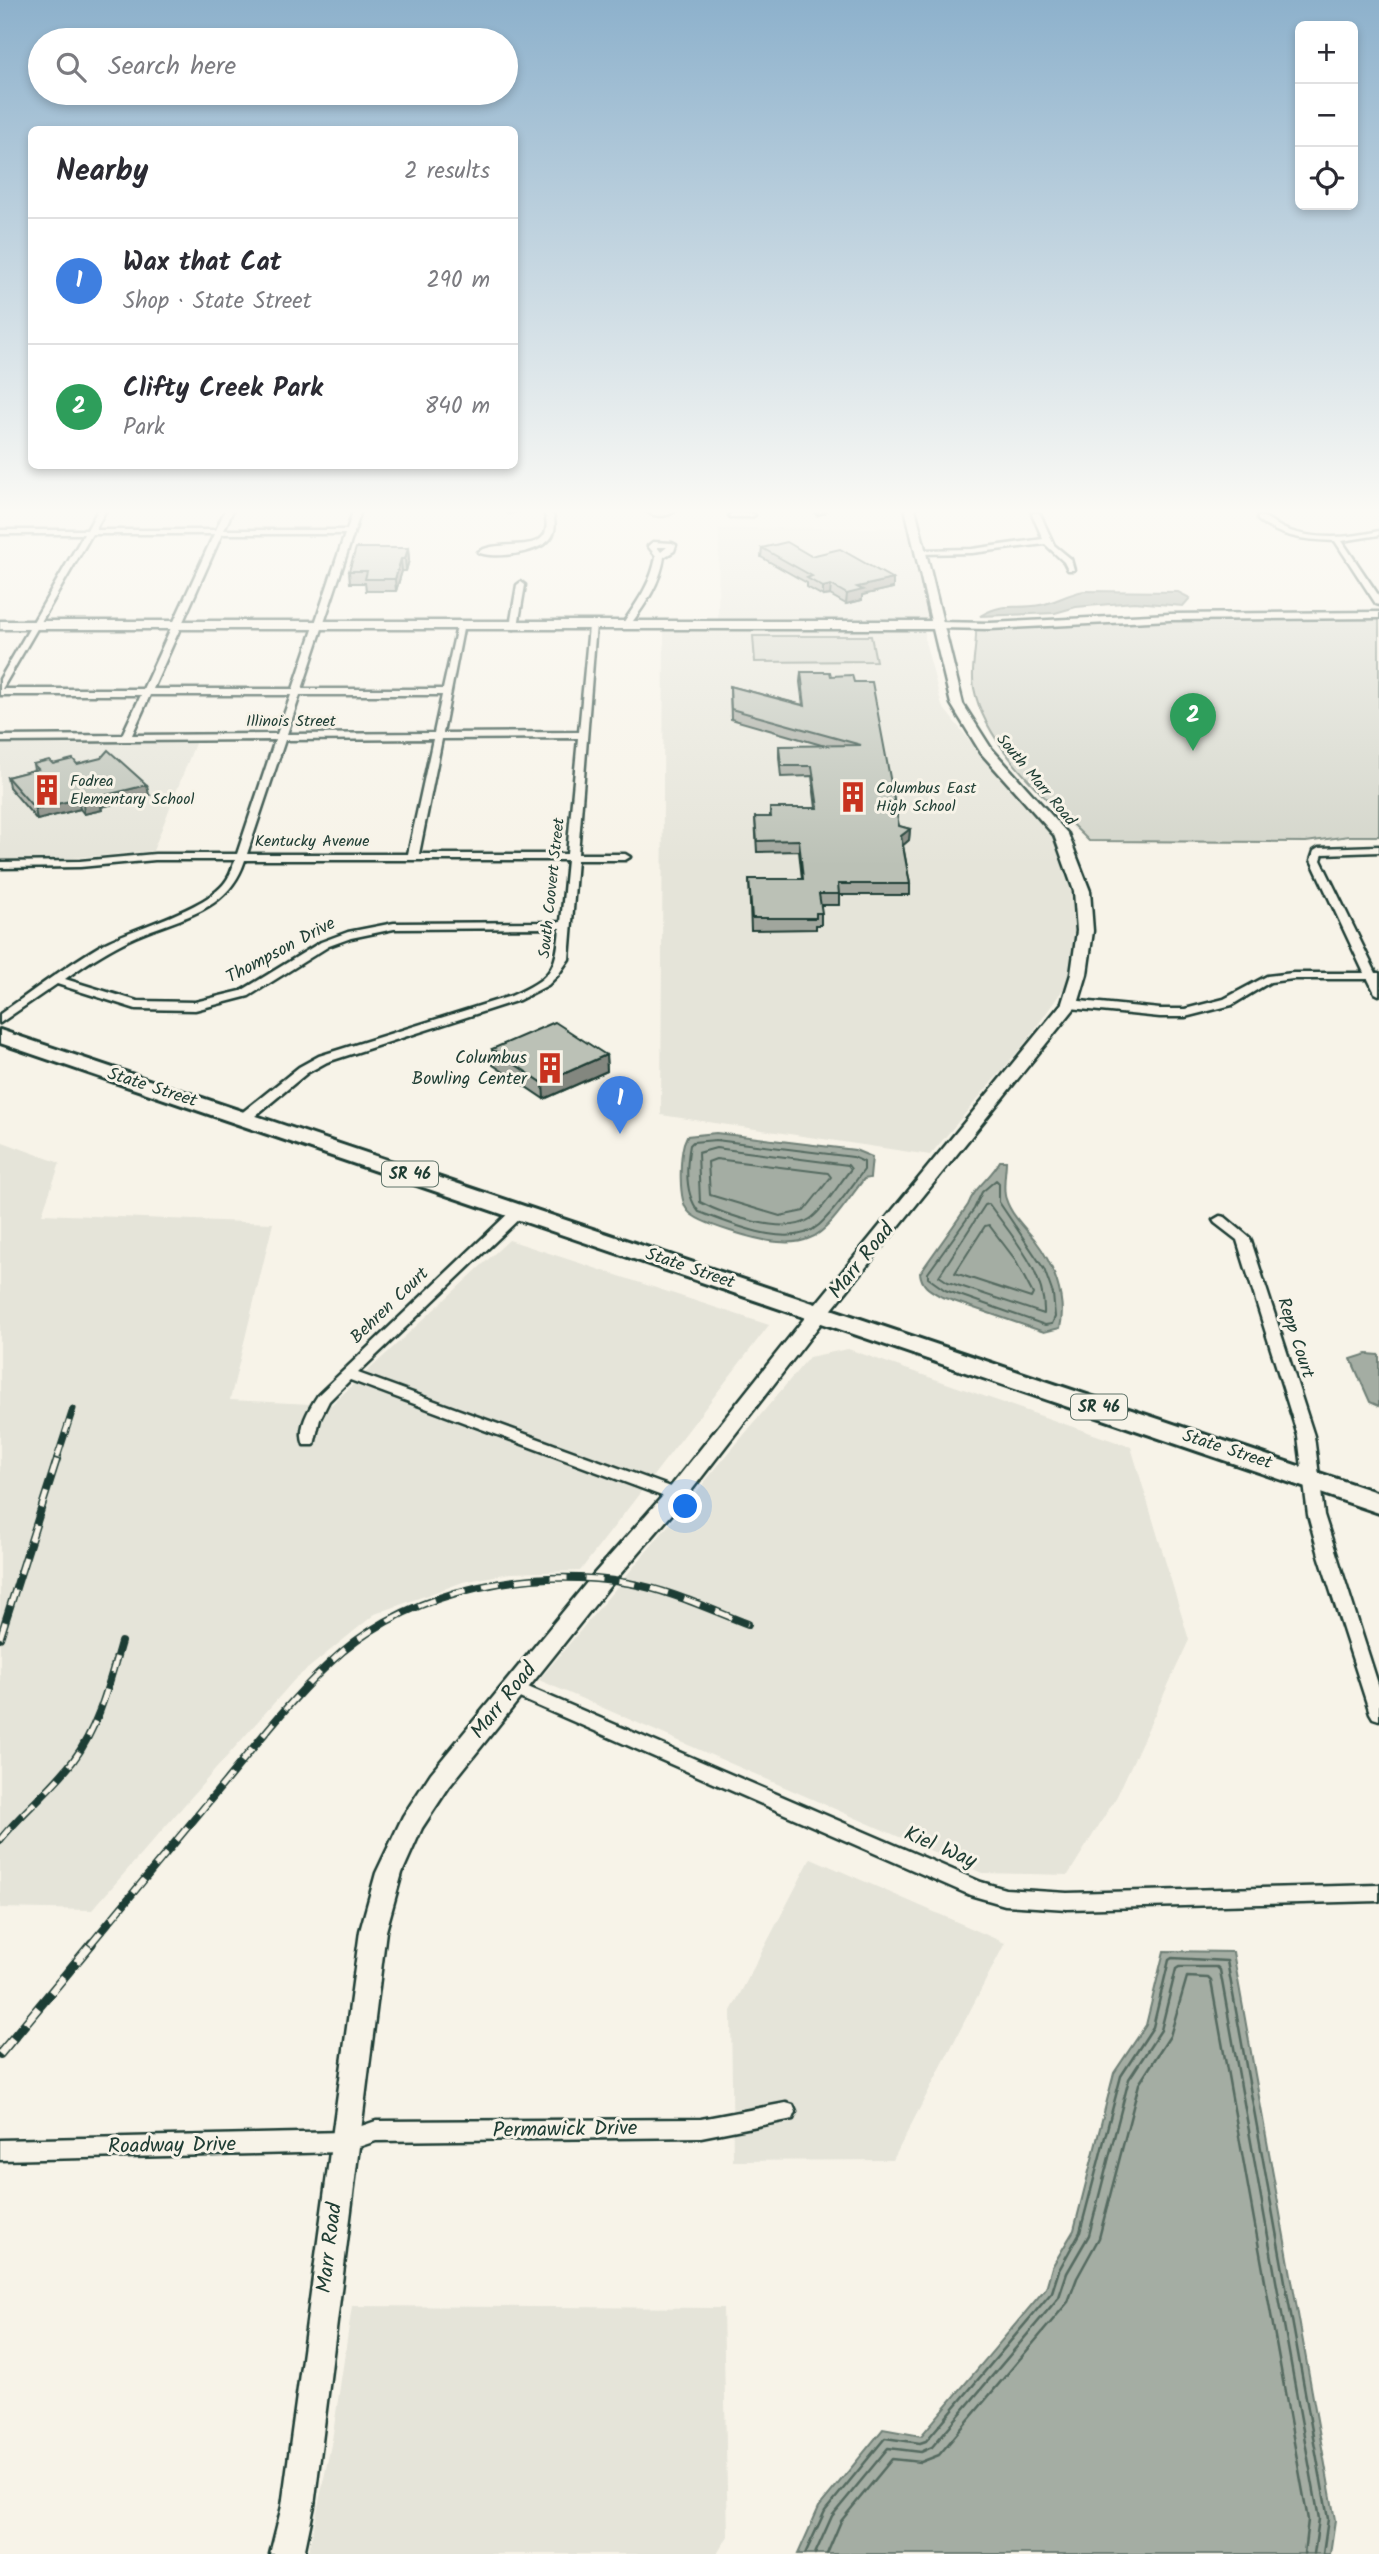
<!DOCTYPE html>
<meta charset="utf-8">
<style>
body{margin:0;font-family:Kalam,sans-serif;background:#f7f7f7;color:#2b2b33}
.controls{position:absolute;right:21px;top:21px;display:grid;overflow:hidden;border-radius:10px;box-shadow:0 4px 10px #0003}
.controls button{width:63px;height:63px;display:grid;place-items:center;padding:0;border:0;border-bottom:2px solid #e1e1e2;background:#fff;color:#2b2b33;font:35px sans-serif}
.you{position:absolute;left:686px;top:1507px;width:24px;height:24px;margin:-18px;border:5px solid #fff;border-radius:50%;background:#1a73e8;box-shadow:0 0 0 10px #1a73e833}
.badge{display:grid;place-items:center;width:46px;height:46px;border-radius:50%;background:#db2777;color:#fff;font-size:23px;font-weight:700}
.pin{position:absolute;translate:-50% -58px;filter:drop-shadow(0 2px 4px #0008)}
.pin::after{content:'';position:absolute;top:37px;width:24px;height:21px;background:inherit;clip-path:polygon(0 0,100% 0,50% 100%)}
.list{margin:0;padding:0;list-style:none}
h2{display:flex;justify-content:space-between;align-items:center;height:91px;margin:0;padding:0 28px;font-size:30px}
h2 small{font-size:23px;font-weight:400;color:#7c7c81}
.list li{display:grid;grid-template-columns:46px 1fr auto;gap:21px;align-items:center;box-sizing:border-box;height:126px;padding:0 28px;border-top:2px solid #e1e1e2}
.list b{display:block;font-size:26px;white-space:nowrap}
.list p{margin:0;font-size:23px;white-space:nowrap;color:#7c7c81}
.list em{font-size:23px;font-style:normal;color:#7c7c81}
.icon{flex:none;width:38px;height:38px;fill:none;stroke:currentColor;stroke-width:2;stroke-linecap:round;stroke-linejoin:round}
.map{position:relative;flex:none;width:1379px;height:2554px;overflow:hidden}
.search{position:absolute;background:#fff;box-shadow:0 4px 10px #0003;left:28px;top:28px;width:490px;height:77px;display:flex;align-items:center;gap:18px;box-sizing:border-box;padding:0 24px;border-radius:38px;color:#7c7c81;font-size:26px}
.panel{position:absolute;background:#fff;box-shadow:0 4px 10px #0003;left:28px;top:126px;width:490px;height:343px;border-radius:10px}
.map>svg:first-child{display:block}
.built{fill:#e5e4d9}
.green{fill:#d3d5ca;stroke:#79897f;stroke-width:2}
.water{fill:#a4ada3;stroke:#6f8077;stroke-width:2}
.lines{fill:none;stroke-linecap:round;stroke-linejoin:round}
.shore-far1{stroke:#546a60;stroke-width:2}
.shore{stroke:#546a60;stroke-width:2.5}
.street-casing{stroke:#1f3d34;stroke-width:5}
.secondary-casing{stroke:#1f3d34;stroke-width:5}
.highway-casing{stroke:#1f3d34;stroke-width:6}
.street{fill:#f7f3e8;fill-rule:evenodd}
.secondary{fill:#f7f3e8;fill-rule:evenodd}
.highway{fill:#f7f3e8;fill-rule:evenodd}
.rail-far2-casing{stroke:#1f3d34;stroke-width:7}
.rail-far1-casing{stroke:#1f3d34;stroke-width:8}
.rail-casing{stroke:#1f3d34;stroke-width:10}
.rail-far2{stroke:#f7f3e8;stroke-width:4.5;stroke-dasharray:13;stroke-linecap:butt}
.rail-far1{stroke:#f7f3e8;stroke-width:5;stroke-dasharray:17;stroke-linecap:butt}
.rail{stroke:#f7f3e8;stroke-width:7;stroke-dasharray:20;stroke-linecap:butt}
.wall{fill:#a1a69d;stroke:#1f3d34;stroke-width:2}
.shaded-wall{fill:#83877f;stroke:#1f3d34;stroke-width:2}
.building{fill:#bbc1b6;stroke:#1f3d34;stroke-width:2}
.labels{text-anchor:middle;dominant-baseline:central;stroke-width:6;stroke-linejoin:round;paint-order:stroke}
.far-street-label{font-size:16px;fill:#1f3d34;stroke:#f7f3e8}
.far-poi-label{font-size:16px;fill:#1f3d34;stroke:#f7f3e8;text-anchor:start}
.shield{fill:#f7f3e8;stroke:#60746a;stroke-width:2}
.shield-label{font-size:16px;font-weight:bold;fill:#1f3d34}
.street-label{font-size:18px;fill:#1f3d34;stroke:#f7f3e8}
.poi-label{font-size:18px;fill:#1f3d34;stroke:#f7f3e8;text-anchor:end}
.near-street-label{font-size:21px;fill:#1f3d34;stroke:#f7f3e8}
</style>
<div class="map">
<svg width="1379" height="2554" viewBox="0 0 1379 2554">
<rect width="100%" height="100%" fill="#f7f3e8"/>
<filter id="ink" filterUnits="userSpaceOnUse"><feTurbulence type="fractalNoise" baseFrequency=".0143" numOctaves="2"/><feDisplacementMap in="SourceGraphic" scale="14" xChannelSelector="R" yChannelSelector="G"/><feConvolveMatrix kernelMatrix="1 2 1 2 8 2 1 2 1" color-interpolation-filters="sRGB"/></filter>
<g filter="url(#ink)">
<path class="built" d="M719,528H907L927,617L917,622H718Z
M664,628H917L925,630V641L942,706L1001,780L1043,821L1058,846L1073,883L1078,933L1066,985L1026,1042L930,1155L661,1115Z
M196,741L153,851L50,860H0V742Z
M0,1141L60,1163L42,1214L273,1223L230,1400L331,1405L509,1240L769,1325L580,1571L510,1573L463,1582L375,1614L295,1679L92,1910L0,1908Z
M848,1349L1131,1447L1189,1640L1117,1796L1068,1875L982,1873L539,1680L809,1357Z
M811,1858L1005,1943L893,2160L733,2161L731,2011Z
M352,2306L723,2308L728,2536L717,2554H308L332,2440Z"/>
<path class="green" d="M1379,618V836H1349L1306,842L1089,841C1049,801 985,746 974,688C970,670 977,648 976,629L1170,619Z
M753,636H871L876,661L755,662Z"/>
<path class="water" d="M1084,591L1178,592L1190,598L1183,606L1134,602L1076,607L1055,613L980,616C1006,601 1014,610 1040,605C1054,603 1067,594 1084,591Z
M716,1133L855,1150L872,1157L870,1178L864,1179C851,1195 829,1232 810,1238C801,1242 788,1243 778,1242C761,1241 697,1224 688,1211C678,1200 680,1158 684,1143L687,1136Z
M1000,1161H1006C1006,1172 1002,1189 1006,1199C1011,1215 1025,1228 1035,1240C1053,1263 1067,1299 1060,1328L1044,1332L942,1297C930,1290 922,1287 920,1273L968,1205C975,1186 991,1178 1000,1161Z
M1367,1354L1379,1355V1406L1370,1402L1351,1359Z
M1164,1951L1233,1952L1335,2520L1330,2554H798L819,2507L883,2429L921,2436L1046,2288L1052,2267L1074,2230L1114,2073L1146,2025Z"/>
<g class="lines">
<path class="shore-far1" d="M716,1140L853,1157L864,1162V1170C850,1188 836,1210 819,1225C790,1251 730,1223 699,1212C684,1194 686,1167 690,1145L693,1142Z
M716,1148L848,1165L851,1169C840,1182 823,1211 810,1219C785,1236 724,1215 700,1202L698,1153Z
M716,1159L828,1173L831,1177L804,1211L780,1216L710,1195L708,1162Z
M996,1180L999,1183V1202L1044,1269L1053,1294L1055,1317L1052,1324L1045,1325L945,1290L928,1278V1273L974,1209L982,1192Z
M989,1204C1012,1237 1046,1272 1044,1314L948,1282L939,1276L985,1205Z
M989,1225L1014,1258L1033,1294L1031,1298L955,1273L985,1226Z"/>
<path class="shore" d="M805,2554L825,2511L885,2438L920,2443L926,2441L1052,2292L1059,2270L1080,2232L1121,2076L1153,2027L1169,1960L1172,1958L1227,1961L1328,2519L1323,2554
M815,2554L832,2516L888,2448L921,2452L932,2447L1059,2297L1067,2273L1089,2235L1129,2079L1161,2030L1176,1969L1179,1967H1217L1220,1970L1319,2519L1314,2554
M827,2554L841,2521L892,2459L921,2462L939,2455L1068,2302L1077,2278L1099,2238L1139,2084L1170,2036L1187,1977L1208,1978L1211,1981L1308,2520L1304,2554"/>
<defs>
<path id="street" d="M99,508H107L95,530H216L226,508H234L224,530H347L354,508H362L302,689H443L457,626L464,624L443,733L579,732L589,626L596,624L578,854H625L630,857L625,860H577L569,959L558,975L548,985L519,1000L327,1062L307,1073L249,1121L244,1122L238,1118L239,1115L299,1067L319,1056L511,996C551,978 556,971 560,928L394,929L351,938L329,946L249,996L195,1010L136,1009L57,984L0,1023V1014C33,991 64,967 98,947C132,927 213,909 229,876C232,871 233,865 235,860H155L80,867L0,868V862L80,861L155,854H237L275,740L0,742V736L122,735L141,695H0V679L84,534H0V530H87ZM92,534H214L143,689H2ZM222,534H345L293,689H153ZM150,695H291L277,734L132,735ZM300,695H442L434,733L287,734ZM578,738L567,854H419L442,739ZM433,739L408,854H247L285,740ZM245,860H567L561,922L394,923L348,932L321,942L241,991L195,1002L137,1001L65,979C87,963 110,948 135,937C179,917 228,913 245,860Z
M506,508H527L509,512L505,510Z
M543,508H551C554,517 557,527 552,536C543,553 493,560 478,552C502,536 562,561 543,508Z
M647,508H656L655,510L673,508L675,511C667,517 654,518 646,510Z
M815,508H823L824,512L817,514Z
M1036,512L1040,514L1054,545L1071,559L1074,570H1068L1064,562L1045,544L972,553L921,554L917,552L921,550L972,549L1043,539L1032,514Z
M733,513H751L755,515L751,517H730L729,515Z
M1258,516C1268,516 1277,527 1287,530C1316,540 1350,538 1379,531V535L1342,541L1379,596V605L1376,604L1335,541C1307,540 1280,538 1258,520Z
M653,542L672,543L676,545L674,551L664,557C660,585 644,606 628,628H622L621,626C636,604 652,583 656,556L648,546ZM657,547H667L661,552Z
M521,582L525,585L518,626L514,629L510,626L517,585Z
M1379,612V618L1170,620L990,629L937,628L933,625L937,622L990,623L1170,614Z
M1379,846V852L1323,854L1321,860L1376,973H1379V995L1375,993L1368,979H1293L1270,982L1232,1005L1185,1017H1160L1070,1008L1064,1004L1070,1000L1160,1009H1185L1224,999L1267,976L1293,973H1364L1311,860L1314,851L1319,848Z
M519,1207L526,1211L524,1214L358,1373L682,1491L684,1495L682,1499H670L350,1380L329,1401L320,1419L314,1445H304C297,1428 309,1409 318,1395L514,1208Z
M1220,1216L1225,1217L1250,1238L1314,1436L1324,1515L1379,1687V1720L1373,1718L1370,1713L1319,1555L1308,1515L1298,1436L1237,1240L1215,1223L1213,1220Z
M514,1681L981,1882L1005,1889L1067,1893L1379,1885V1901L1067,1909L1005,1905L970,1895L508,1693L505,1688L508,1683Z
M786,2103L793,2105L796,2112L793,2119L701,2137L376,2141L344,2152L0,2160V2140L344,2132L376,2121L701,2119Z"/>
<path id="secondary" d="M905,508H915L963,704L991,748L1068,834L1090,891L1093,931L1087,974L1078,1004L825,1318L684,1500L609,1587L449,1787L422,1828L402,1873L386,1931L314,2506L304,2554H270L282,2506L360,1931L376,1873L403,1816L431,1773L593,1575L668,1490L811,1310L1062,1003L1071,974L1077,931L1074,891L1054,835L981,753L951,704L933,629H0V621H931Z"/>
<path id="highway" d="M0,1030L1379,1493V1513L0,1043Z"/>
</defs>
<use href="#street" class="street-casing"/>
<use href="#secondary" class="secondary-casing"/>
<use href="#highway" class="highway-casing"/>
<use href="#street" class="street"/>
<use href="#secondary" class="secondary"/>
<use href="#highway" class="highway"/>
<defs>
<path id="rail-far2" d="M57,1458L73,1409"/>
<path id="rail-far1" d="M0,1638L58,1456
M0,1840C22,1812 51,1790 73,1761C99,1726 109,1683 121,1642
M90,1945C135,1891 180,1836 225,1782C262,1737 298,1690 342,1652C418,1588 531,1567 628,1583C669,1590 709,1609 748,1624"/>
<path id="rail" d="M0,2054L92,1943"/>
</defs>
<use href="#rail-far2" class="rail-far2-casing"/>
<use href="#rail-far1" class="rail-far1-casing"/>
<use href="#rail" class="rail-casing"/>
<use href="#rail-far2" class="rail-far2"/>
<use href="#rail-far1" class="rail-far1"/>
<use href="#rail" class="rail"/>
</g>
<path class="wall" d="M408,548L409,560L406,571H402L396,591H366L365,583H350L349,571Z
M762,548L811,556L893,579V588L862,595V600L846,604L830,595L823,596L807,587V583L761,557Z
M801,672L831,676L854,682L899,826L910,829L909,840L903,845L910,884V895H839V905H821V925H816V929L751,930L749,879H802L799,851L757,852L755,817H770V808H816L812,776L781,777L779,757V746H825L731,719L730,686L803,705L800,682Z
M33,764H77L149,795L101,807L102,810L84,814L80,809L37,820L9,787L7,777L34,770Z
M492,1049L606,1055L607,1071L544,1099L493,1065Z"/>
<path class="shaded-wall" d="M408,548L409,560L406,571L405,559Z
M401,559L402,571L396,591L395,579Z
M893,579V588L862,595V600L846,604L847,594L857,587Z
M831,585L830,595L823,596V587Z
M147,785L149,795L101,807L102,810L84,814L83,803L98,797Z
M78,799L80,809L37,820L35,809Z
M910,829L909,840L901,847V836Z
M606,1055L607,1071L544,1099L543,1083Z"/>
<path class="building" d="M787,542L811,556L840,549L893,579L857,587L863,590L847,594L831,585L823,587L807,578L812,576L762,548Z
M356,548H408L405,559H401L395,579H365L367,571H349Z
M801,672H830L831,676L852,675L854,682H872L899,826L910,829L901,836L910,884H838L839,894H819L822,913H816V918H752L749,879H803L799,840L757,841L755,817H771L770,808H818L812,766H781L779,746L861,745L731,709L730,686L805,706Z
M108,750L147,785L98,797L100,799L83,803L78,799L35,809L7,777L38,769L33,764L49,760L53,764L73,759L77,764L101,758Z
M555,1022L606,1055L543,1083L492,1049Z"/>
</g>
<linearGradient id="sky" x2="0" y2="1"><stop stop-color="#8db1cc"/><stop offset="0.59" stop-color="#fbfaf5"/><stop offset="1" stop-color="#fbfaf5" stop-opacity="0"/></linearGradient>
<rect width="1379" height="866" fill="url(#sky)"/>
<defs>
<symbol id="building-bare" viewBox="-9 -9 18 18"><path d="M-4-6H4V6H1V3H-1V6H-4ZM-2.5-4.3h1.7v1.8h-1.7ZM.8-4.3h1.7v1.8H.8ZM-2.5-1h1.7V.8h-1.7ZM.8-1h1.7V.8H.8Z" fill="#c8321e" stroke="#f7f3e8" stroke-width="2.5" paint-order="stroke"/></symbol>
</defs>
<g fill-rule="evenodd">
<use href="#building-bare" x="25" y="768" width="44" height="44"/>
<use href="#building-bare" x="831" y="775" width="44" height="44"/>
<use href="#building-bare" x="528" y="1046" width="44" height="44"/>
</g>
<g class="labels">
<g class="far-street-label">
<text x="291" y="721">Illinois Street</text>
<text transform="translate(1036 780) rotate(50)">South Marr Road</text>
<text x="312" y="841">Kentucky Avenue</text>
<text transform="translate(552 888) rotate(-84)">South Coovert Street</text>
</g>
<g class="far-poi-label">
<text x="70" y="781">Fodrea<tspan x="70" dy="18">Elementary School</tspan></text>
<text x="876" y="788">Columbus East<tspan x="876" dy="18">High School</tspan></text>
</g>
<g class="shield">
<rect x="382" y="1161.5" width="56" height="25" rx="5"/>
<rect x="1071" y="1394.5" width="56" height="25" rx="5"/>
</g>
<g class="shield-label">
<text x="410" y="1174">SR 46</text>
<text x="1099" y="1407">SR 46</text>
</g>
<g class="street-label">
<text transform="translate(281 951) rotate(-28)">Thompson Drive</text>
<text transform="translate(152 1088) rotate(18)">State Street</text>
<text transform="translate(690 1269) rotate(19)">State Street</text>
<text transform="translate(390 1306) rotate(-44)">Behren Court</text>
<text transform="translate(1295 1338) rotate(72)">Repp Court</text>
<text transform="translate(1227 1450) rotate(18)">State Street</text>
</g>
<g class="poi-label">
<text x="527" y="1058">Columbus<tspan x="527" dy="21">Bowling Center</tspan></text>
</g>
<g class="near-street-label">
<text transform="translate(862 1261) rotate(-51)">Marr Road</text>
<text transform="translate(504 1701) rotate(-51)">Marr Road</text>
<text transform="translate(940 1848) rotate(23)">Kiel Way</text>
<text transform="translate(565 2130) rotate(-1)">Permawick Drive</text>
<text transform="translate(172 2146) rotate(-1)">Roadway Drive</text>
<text transform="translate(330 2248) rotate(-83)">Marr Road</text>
</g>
</g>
</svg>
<div class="controls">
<button>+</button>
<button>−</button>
<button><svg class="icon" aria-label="locate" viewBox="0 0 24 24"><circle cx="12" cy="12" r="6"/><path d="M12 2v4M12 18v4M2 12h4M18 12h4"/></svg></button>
</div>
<div class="you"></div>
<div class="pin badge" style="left:620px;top:1134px;background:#3f7fe0">1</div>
<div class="pin badge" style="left:1193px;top:751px;background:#2e9e5b">2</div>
<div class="search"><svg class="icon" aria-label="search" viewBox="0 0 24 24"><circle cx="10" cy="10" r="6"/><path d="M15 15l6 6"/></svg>Search here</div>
<section class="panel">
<h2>Nearby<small>2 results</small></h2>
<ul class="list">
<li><span class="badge" style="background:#3f7fe0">1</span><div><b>Wax that Cat</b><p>Shop · State Street</p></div><em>290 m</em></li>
<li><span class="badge" style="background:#2e9e5b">2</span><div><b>Clifty Creek Park</b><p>Park</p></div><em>840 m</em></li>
</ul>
</section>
</div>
